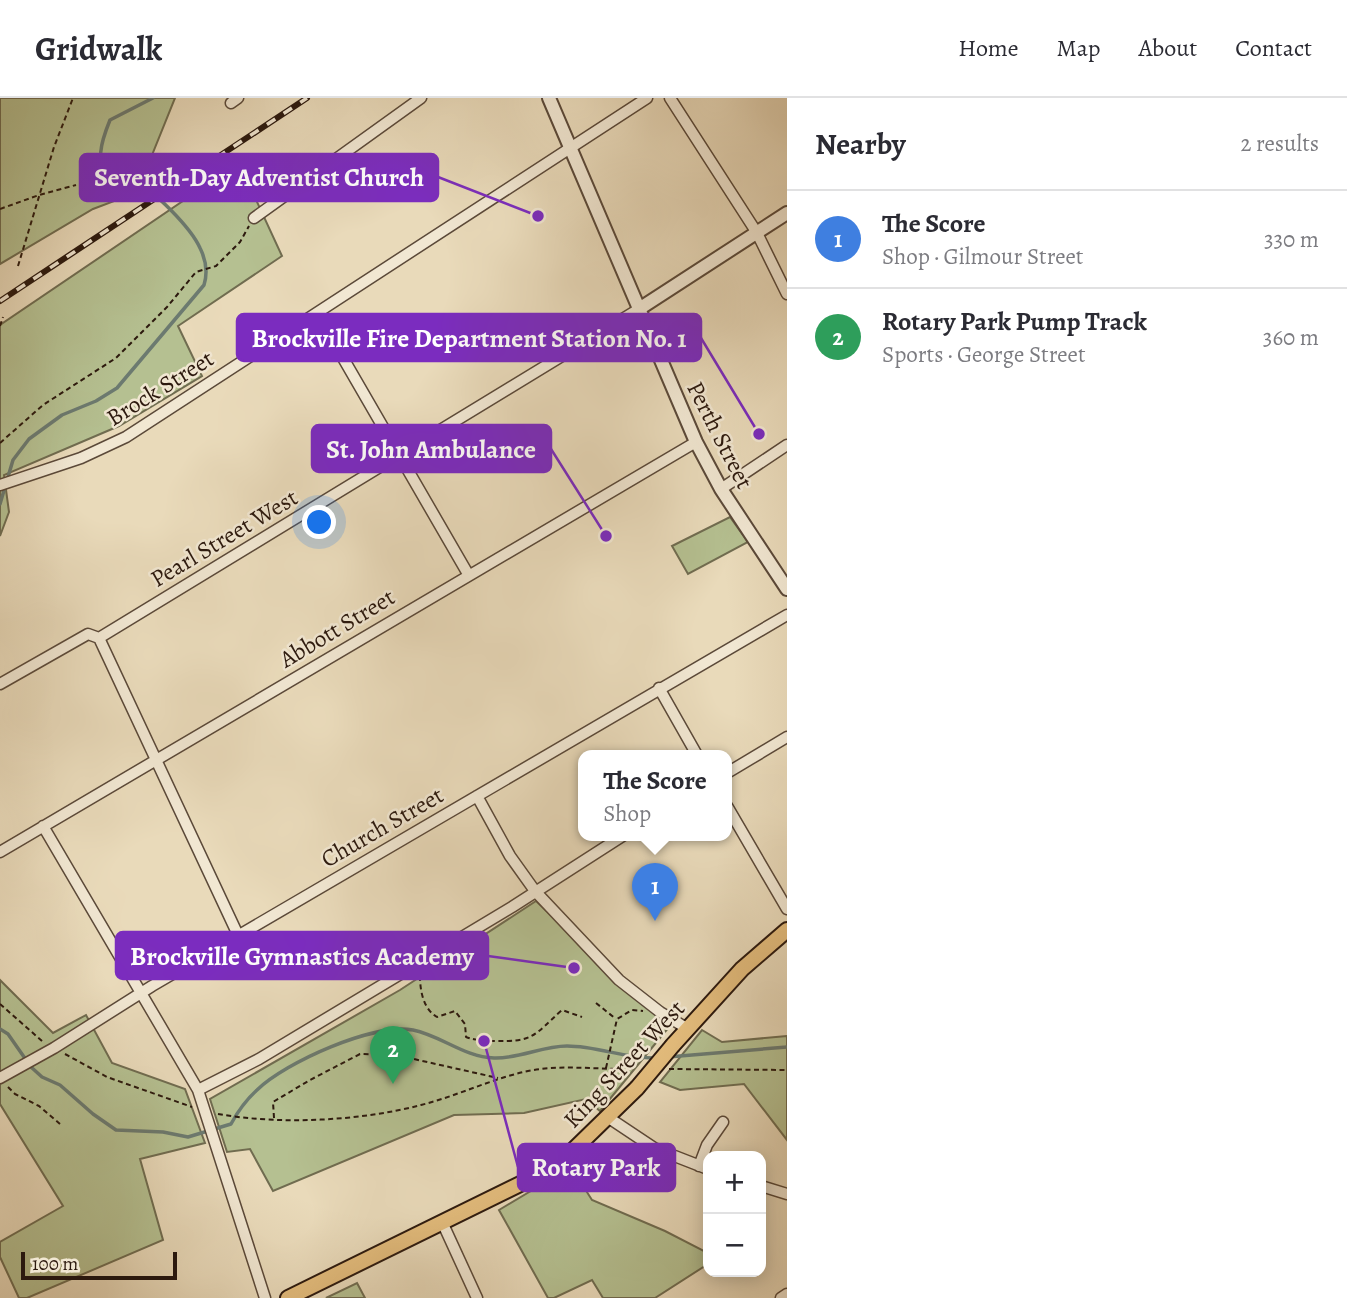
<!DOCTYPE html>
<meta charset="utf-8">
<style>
body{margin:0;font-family:Alegreya,serif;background:#f2f2f3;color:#2b2b33}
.controls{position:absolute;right:21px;bottom:21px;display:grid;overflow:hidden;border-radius:14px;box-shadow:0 4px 18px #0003}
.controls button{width:63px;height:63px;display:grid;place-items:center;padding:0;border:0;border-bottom:2px solid #e1e1e2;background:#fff;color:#2b2b33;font:35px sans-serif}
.scale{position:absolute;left:21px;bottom:18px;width:156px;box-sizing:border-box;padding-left:7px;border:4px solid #2c190e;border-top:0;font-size:19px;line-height:24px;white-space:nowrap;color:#2c190e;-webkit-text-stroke:5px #f1e7d2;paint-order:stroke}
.you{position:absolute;left:320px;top:425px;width:24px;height:24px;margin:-18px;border:5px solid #fff;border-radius:50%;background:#1a73e8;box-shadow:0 0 0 10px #1a73e833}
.badge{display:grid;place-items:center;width:46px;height:46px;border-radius:50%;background:#ea580c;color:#fff;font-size:23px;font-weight:700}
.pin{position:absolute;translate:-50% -58px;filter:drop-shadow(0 2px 4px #0008)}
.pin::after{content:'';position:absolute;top:37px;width:24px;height:21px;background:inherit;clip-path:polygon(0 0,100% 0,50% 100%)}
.popup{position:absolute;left:578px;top:652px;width:154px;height:91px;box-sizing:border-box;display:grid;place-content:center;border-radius:14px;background:#fff;filter:drop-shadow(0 2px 5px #0005);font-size:23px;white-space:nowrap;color:#7c7c81}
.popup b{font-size:26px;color:#2b2b33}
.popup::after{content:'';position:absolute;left:50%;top:100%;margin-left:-14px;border:14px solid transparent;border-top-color:#fff}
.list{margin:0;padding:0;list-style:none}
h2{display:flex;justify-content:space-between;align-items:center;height:91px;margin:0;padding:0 28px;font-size:30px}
h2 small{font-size:23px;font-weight:400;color:#7c7c81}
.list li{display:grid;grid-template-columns:46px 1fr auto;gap:21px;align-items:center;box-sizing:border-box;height:98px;padding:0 28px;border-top:2px solid #e1e1e2}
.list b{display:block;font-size:26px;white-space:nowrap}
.list p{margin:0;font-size:23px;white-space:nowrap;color:#7c7c81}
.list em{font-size:23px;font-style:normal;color:#7c7c81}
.map{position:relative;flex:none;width:787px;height:1200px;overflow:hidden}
header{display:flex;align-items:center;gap:42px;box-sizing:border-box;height:98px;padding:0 35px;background:#fff;border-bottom:2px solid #e1e1e2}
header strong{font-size:33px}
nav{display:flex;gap:38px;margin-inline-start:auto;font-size:24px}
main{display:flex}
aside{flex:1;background:#fff}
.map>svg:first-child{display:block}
.green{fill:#b5c091;stroke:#706c50;stroke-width:2}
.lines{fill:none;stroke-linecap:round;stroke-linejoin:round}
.stream{stroke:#6c7a70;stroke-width:3.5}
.minor-casing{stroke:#5b4939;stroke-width:13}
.tertiary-casing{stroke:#5b4939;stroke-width:16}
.primary-casing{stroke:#2c190e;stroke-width:18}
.path{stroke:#2c190e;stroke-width:2;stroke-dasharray:5 3.5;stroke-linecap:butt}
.minor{stroke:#f1e7d2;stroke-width:10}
.tertiary{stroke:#f1e7d2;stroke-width:12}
.primary{stroke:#e4bd7d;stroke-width:14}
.rail-casing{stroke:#2c190e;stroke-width:6}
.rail{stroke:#f1e7d2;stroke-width:3.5;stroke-dasharray:10;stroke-linecap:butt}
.primary-bridge-casing{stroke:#2c190e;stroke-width:18;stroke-linecap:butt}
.primary-bridge{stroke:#e4bd7d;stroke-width:14}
.labels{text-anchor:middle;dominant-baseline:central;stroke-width:5;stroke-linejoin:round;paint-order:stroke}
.street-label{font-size:24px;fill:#2c190e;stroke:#f1e7d2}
.leader{fill:none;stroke:#7b2cbf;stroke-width:2.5}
.callout-dot{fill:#7b2cbf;stroke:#f1e7d2;stroke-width:2.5}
.callout{fill:#7b2cbf;stroke:#7b2cbf;stroke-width:2.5}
.callout-label{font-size:26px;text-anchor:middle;font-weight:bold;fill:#fff}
</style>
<header>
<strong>Gridwalk</strong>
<nav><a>Home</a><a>Map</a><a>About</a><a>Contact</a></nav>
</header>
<main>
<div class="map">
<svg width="787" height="1200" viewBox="0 0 787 1200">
<rect width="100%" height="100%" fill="#e9daba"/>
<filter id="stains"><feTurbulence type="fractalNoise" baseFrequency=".00286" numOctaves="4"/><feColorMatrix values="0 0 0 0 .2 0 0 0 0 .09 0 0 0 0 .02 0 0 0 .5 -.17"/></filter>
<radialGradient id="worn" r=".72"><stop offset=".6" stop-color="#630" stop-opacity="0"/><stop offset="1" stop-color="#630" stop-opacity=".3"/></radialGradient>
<path class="green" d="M0,0H175L152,57L117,102L93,111L0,166Z
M239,65L282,158L178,228L202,278L119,328L4,377L9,414L0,438V227Z
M730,419L748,444L688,476L672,448Z
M536,803L669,929L600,1013L586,1001L524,1015L454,1017L273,1093L250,1051L227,1054L210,1001L400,892Z
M0,882L53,935L86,917L112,965L185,991L205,1045L140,1061L163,1142L27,1200H19L0,1159V1144L63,1108L0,1006Z
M702,932L722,944L787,938V1042L744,986L680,992L660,984Z
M571,1069L592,1102L665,1133L708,1155V1166L655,1200H603L592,1182L554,1200H548L499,1112Z
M357,1185L365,1200H326Z"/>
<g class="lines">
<path class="stream" d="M0,406L13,362L29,341L62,317L96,303L117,290L204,187C208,174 206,162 200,150C192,132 153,89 133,85C126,83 119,86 111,84C94,65 101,44 110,22L153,0
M0,931L8,936L31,969L42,979L60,987L93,1016L116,1032L163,1034L188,1039L231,1026C238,1013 246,1002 257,992C286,964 373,925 413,932C442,938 464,959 494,960C519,961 542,948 567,948C598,948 626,961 656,960
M668,959L787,949"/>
<defs>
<path id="minor" d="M670,0L757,135L787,196
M231,5L238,0
M254,120L421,0
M317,215L468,476
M0,387L81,360L126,339L647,0
M721,391L787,347
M99,540L639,211
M99,540L238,837
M0,586L88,536L99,540
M659,590L697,657
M727,675L787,639
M477,698L510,758L535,793L619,882L660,914L688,931
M727,708L787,811
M43,728L198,992L265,1200
M0,754L696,344
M0,980L54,950L152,888L787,517
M198,992L259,961L512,809L624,737
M609,1020L654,1050L708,1071
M699,1068L707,1047L723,1024
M761,1088L787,1096
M443,1126L477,1200
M781,1200L787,1196"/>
<path id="tertiary" d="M549,0L696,344L721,391L787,491
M639,211L787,115"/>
<path id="primary" d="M673,947L742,871L787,832
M288,1200L557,1068L637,990"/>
</defs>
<use href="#minor" class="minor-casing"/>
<use href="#tertiary" class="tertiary-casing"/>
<use href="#primary" class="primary-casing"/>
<path class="path" d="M0,111L39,97L76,87
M18,168L54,49L73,0
M0,228L3,219
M0,345L43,307L116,260L167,209L196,174L216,168L240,144L249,128
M420,878C420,892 423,911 437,919L455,913L465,926L466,939C477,943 483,942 494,943C534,944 533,938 562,912L582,919
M596,905L616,921
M0,906L42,943
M65,956L107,979L192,1009
M606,970L617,921L632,912L643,913
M669,971L787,972
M8,989L15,996L39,1008L60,1026
M218,1016C280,1027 360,1023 421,1007C457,998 491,981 528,973C563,966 600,972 635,971
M274,1020L273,1004L310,982L360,956L396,957L498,980"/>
<use href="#minor" class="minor"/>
<use href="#tertiary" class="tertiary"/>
<use href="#primary" class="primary"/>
<defs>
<path id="rail" d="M0,203L307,0"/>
</defs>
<use href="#rail" class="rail-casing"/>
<use href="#rail" class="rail"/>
<defs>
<path id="primary-bridge" d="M637,990L673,947"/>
</defs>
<use href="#primary-bridge" class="primary-bridge-casing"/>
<use href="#primary-bridge" class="primary-bridge"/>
</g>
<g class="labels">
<g class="street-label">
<text transform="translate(160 290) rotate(-32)">Brock Street</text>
<text transform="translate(720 337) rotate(63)">Perth Street</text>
<text transform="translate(224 440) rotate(-31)">Pearl Street West</text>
<text transform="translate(337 530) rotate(-31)">Abbott Street</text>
<text transform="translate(382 729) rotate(-30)">Church Street</text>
<text transform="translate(624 966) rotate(-47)">King Street West</text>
</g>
</g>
<path class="leader" d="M538 118L438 79M759 336L701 240M606 438L551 351M574 870L488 858M484 943L518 1069"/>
<g class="callout-dot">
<circle cx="538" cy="118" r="7"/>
<circle cx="759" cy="336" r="7"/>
<circle cx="606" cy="438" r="7"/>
<circle cx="574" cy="870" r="7"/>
<circle cx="484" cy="943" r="7"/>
</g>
<g class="callout">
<rect x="80" y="56" width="358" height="47" rx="7"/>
<rect x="237" y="216" width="464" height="47" rx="7"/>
<rect x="312" y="327" width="239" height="47" rx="7"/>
<rect x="116" y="834" width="372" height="47" rx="7"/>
<rect x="518" y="1046" width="157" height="47" rx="7"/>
</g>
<g class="callout-label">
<text x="259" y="88">Seventh-Day Adventist Church</text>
<text x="469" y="249">Brockville Fire Department Station No. 1</text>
<text x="431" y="360">St. John Ambulance</text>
<text x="302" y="867">Brockville Gymnastics Academy</text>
<text x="596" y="1078">Rotary Park</text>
</g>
<rect width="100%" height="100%" filter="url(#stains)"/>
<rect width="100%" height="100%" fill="url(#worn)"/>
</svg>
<div class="controls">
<button>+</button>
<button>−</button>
</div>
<div class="scale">100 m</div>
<div class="you"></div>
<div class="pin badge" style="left:655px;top:823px;background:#3f7fe0">1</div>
<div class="popup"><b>The Score</b>Shop</div>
<div class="pin badge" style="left:393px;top:986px;background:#2e9e5b">2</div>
</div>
<aside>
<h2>Nearby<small>2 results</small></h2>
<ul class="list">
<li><span class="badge" style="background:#3f7fe0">1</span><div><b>The Score</b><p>Shop · Gilmour Street</p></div><em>330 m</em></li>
<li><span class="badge" style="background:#2e9e5b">2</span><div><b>Rotary Park Pump Track</b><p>Sports · George Street</p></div><em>360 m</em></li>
</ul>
</aside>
</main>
